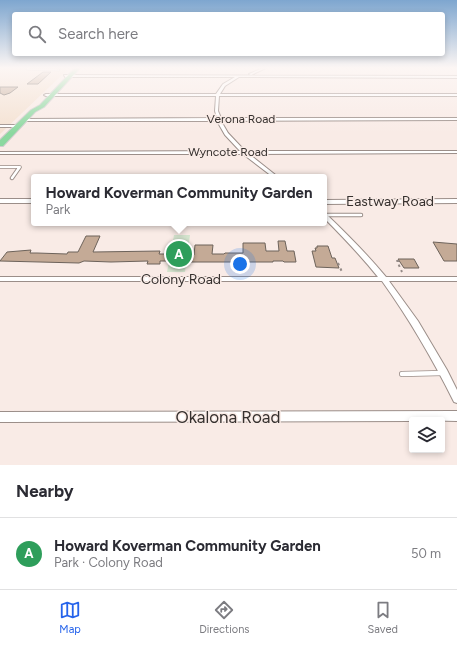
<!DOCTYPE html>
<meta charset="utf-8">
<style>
body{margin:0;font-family:Figtree,sans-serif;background:#f2f2f3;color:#2b2b33}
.controls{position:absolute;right:12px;bottom:12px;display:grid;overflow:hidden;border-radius:4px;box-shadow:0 2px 6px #0003}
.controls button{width:36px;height:36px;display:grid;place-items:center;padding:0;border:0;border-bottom:1px solid #e1e1e2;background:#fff;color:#2b2b33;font:20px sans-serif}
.you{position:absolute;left:240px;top:264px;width:14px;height:14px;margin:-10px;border:3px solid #fff;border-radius:50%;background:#1a73e8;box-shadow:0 0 0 6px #1a73e833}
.badge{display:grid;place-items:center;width:26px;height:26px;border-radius:50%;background:#2563eb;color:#fff;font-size:13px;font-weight:700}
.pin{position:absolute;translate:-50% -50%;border:2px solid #fff;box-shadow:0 1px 4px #0006}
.popup{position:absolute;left:31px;top:174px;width:296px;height:52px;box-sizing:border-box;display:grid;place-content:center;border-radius:4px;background:#fff;filter:drop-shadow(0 1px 3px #0005);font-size:13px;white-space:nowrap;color:#7c7c81}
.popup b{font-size:15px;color:#2b2b33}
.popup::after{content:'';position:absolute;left:50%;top:100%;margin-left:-8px;border:8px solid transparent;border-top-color:#fff}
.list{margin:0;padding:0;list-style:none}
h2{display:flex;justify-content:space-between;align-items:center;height:52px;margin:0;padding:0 16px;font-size:17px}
h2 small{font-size:13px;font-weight:400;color:#7c7c81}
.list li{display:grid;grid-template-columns:26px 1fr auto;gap:12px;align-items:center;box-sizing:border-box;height:72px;padding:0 16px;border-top:1px solid #e1e1e2}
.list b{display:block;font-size:15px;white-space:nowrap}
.list p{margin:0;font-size:13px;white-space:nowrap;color:#7c7c81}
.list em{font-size:13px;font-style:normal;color:#7c7c81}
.icon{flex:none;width:22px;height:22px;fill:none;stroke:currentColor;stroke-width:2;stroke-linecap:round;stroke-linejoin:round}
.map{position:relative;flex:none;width:457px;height:465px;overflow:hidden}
.search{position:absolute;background:#fff;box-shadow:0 2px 6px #0003;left:12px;right:12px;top:12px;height:44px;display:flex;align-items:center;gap:10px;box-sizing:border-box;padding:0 14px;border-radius:4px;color:#7c7c81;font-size:15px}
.sheet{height:124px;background:#fff}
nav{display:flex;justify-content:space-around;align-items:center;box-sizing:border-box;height:56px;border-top:1px solid #e1e1e2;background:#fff;font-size:11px;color:#7c7c81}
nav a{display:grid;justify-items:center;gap:2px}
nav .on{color:#2563eb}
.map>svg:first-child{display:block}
.commercial{fill:#f4e1d1}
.green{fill:#d4e4ce}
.building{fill:#c4aa96;stroke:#6d635b}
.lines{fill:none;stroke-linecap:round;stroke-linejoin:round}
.service-far3-casing{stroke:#9b8e89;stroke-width:2.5}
.service-far2-casing{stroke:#9b8e89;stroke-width:3.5}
.service-far1-casing{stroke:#9b8e89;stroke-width:4.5}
.service-casing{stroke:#9b8e89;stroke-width:6}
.minor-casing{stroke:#9b8e89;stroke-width:2}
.primary-casing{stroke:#cfcecd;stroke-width:2}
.path{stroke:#948a87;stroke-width:2;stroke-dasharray:2.5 3.5;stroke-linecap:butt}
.service-far3{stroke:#fff;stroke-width:1.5}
.service-far2{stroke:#fff;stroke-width:2}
.service-far1{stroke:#fff;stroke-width:2.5}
.service{stroke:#fff;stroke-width:4.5}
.minor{fill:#fff;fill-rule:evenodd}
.primary{fill:#8bd89f;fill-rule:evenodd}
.labels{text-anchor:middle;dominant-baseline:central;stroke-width:3;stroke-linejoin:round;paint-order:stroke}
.far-street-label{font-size:12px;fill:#36312f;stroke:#f9ebe6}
.street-label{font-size:14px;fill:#36312f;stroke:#f9ebe6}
.near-street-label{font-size:17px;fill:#36312f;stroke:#f9ebe6}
</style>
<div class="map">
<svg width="457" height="465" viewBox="0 0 457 465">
<rect width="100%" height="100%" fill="#f9ebe6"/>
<path class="commercial" d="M0,68H67L65,72L0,134Z"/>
<path class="green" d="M174,235H190L185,272H167Z"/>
<path class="building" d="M43,72H51L38,84H27Z
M0,87H18L10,93L4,95L0,93Z
M86,236H100L93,252L160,251L159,254H168L167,261H160V264H147L148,261L111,262L84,261L79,263L0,261L7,252L31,250L30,253H37L67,254L68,252H78Z
M278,241H285L287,251H294L296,262H284L283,261H273V262H190L191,255H194L195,245H213L212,254H224L225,253H243V243H265L266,251H279Z
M433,242L457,244V261H444Z
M317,246H328L332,258H335L339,268L316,267L312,251H316L315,248H317Z
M398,259H414L419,268H404Z"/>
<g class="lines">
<defs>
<path id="service-far3" d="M29,68L27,69L59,70"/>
<path id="service-far2" d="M0,167H20L18,169"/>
<path id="service-far1" d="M12,178L19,168
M324,215H361"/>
<path id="service" d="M402,374L443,373"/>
<path id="minor" d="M263,68H266L251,75L249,74Z
M64,75L457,76V78L239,77L225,86L220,94H457V96H219L218,111L221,118H457V120L221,121L228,133L245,151H457V153L249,154L278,177H273L243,154H0V152L240,151L225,135L217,121H25L23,120L25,119L217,118L215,111L216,96H46L44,95L46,94H216L223,84L235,77H65Z
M0,125H19L21,126L19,127H0Z
M0,199H34V203H0Z
M457,199V203L324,204V200Z
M324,213L326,214C347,234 367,254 386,277H457V281H389L418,321L447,370L457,390V403L454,402C433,360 410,320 382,281H0V277H378C361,256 343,237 324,218Z
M457,411V421L412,420V421L0,422V412Z"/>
<path id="primary" d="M75,68H80L44,107L35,112L3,146H0V140L31,110L40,105Z"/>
</defs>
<use href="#service-far3" class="service-far3-casing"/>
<use href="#service-far2" class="service-far2-casing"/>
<use href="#service-far1" class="service-far1-casing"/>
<use href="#service" class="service-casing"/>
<use href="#minor" class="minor-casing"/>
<use href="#primary" class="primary-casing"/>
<path class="path" d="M399,261H397L402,272
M338,263L342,272"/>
<use href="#service-far3" class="service-far3"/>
<use href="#service-far2" class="service-far2"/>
<use href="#service-far1" class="service-far1"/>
<use href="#service" class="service"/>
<use href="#minor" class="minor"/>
<use href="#primary" class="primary"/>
</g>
<linearGradient id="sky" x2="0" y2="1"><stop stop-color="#7ea6cf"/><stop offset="0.51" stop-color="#fcf6f4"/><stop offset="1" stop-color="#fcf6f4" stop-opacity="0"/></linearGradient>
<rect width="457" height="133" fill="url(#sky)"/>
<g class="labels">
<g class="far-street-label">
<text x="241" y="119">Verona Road</text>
<text x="228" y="152">Wyncote Road</text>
</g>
<g class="street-label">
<text x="390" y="201">Eastway Road</text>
<text x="181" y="279">Colony Road</text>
</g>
<g class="near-street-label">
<text x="228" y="417">Okalona Road</text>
</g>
</g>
</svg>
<div class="controls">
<button><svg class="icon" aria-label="layers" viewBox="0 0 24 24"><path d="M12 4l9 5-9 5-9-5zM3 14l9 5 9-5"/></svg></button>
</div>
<div class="you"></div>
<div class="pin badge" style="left:179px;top:254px;background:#2e9e5b">A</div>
<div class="popup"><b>Howard Koverman Community Garden</b>Park</div>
<div class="search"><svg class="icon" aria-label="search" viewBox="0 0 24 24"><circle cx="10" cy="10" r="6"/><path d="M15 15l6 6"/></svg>Search here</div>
</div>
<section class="sheet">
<h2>Nearby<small></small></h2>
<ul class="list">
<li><span class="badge" style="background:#2e9e5b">A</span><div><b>Howard Koverman Community Garden</b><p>Park · Colony Road</p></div><em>50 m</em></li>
</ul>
</section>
<nav>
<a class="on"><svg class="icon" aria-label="map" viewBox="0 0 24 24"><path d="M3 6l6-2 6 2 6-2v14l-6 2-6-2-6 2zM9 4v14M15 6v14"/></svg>Map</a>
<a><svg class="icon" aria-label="directions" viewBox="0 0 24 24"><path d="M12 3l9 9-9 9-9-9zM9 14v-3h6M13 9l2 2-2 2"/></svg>Directions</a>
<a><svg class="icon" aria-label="saved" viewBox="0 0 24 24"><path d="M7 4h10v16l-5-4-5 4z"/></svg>Saved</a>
</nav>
